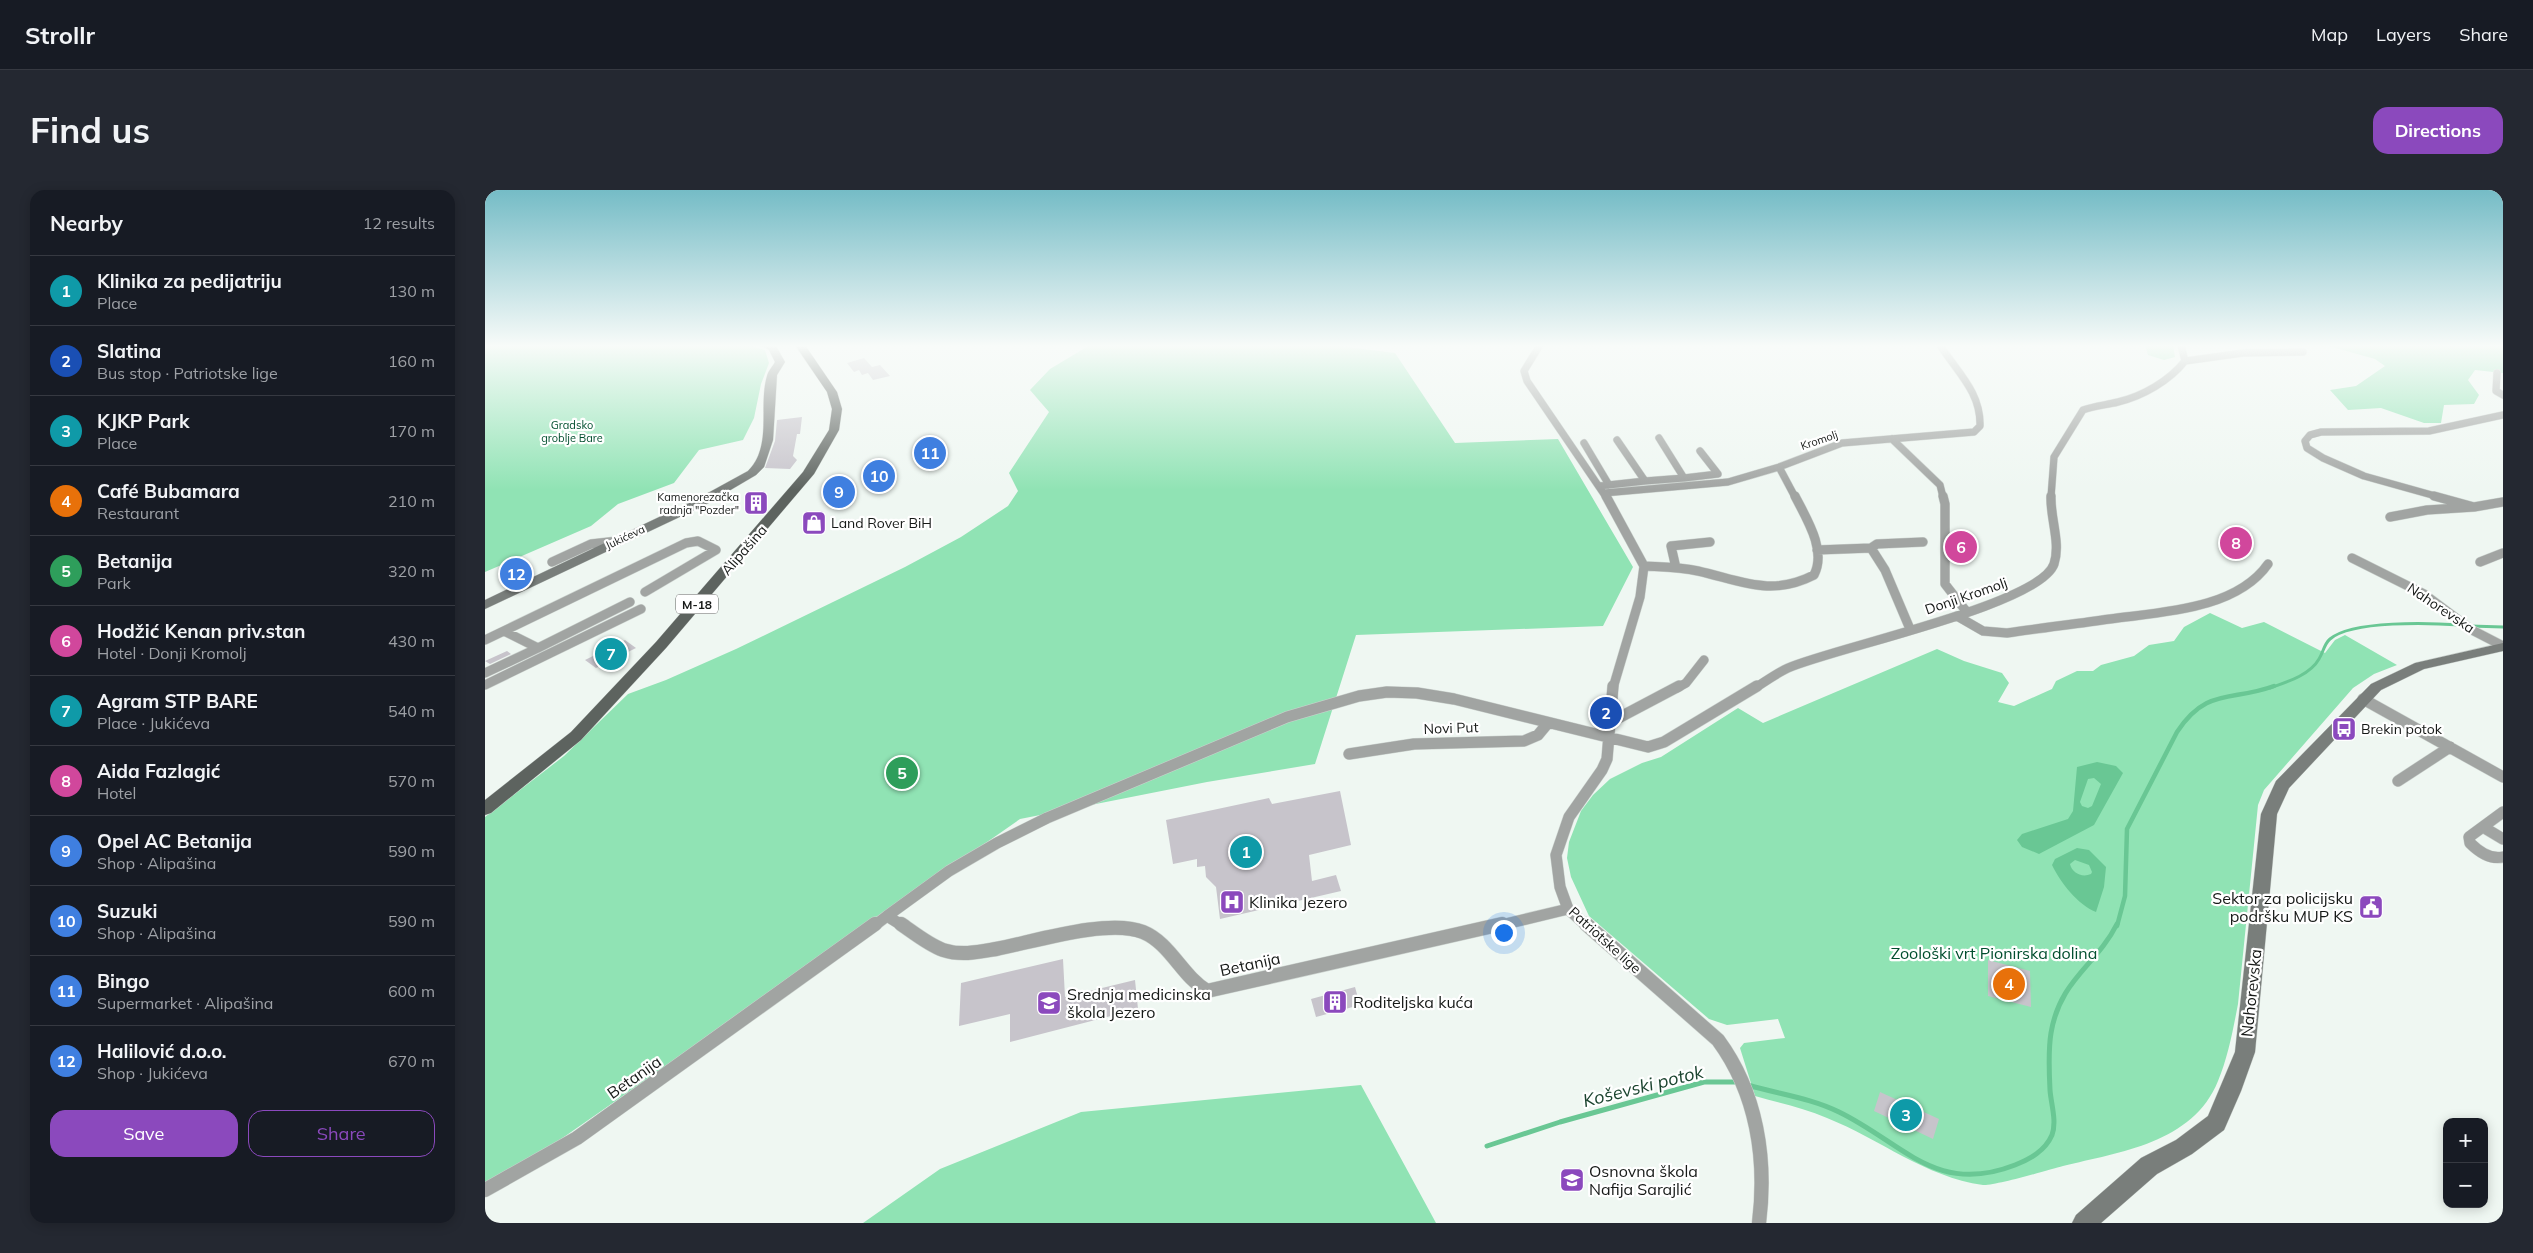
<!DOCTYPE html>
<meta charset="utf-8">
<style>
body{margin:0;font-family:Mulish,sans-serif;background:#242831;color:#f1f3f6}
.controls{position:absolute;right:15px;bottom:15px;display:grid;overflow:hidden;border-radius:10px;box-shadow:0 2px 12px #0003}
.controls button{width:45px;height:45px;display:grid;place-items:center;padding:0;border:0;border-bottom:1px solid #363941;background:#171b24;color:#f1f3f6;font:25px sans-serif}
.you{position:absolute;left:1018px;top:742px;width:18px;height:18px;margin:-12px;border:4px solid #fff;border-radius:50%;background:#1a73e8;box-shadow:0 0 0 8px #1a73e833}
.badge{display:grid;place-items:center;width:32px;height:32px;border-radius:50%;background:#8b49bd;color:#fff;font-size:16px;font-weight:700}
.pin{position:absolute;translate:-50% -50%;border:2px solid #fff;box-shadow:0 1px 5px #0006}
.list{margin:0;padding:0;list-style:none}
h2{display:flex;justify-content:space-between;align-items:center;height:65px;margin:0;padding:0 20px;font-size:21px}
h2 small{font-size:16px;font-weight:400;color:#9ea1a6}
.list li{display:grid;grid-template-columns:32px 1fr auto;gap:15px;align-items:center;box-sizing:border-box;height:70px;padding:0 20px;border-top:1px solid #363941}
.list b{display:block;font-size:19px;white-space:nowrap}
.list p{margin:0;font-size:16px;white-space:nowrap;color:#9ea1a6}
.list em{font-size:16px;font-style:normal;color:#9ea1a6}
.actions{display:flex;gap:10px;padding:15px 20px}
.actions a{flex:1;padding:11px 0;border:1px solid #8b49bd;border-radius:15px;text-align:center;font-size:18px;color:#8b49bd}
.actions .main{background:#8b49bd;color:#fff}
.map{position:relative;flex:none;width:2018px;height:1033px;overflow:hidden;border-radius:15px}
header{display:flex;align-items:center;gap:30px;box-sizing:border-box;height:70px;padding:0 25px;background:#171b24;border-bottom:1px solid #363941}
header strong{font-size:24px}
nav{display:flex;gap:28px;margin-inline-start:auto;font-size:18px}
.intro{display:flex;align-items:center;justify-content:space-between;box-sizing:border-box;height:120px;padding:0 30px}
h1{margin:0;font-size:35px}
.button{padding:12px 22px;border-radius:15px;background:#8b49bd;color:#fff;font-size:18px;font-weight:700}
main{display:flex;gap:30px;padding:0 30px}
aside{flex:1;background:#171b24;border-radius:15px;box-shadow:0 2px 12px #0003}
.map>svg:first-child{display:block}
.green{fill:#90e3b4}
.water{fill:#69c794;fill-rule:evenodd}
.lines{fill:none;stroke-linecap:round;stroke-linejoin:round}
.stream-far2{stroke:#69c794;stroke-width:3}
.stream-far1{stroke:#69c794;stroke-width:4.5}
.stream{stroke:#69c794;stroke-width:5}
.building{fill:#c7c4cb}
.street-far3-casing{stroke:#ccd3cf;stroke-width:8}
.street-far2-casing{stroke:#ccd3cf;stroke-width:10}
.street-far1-casing{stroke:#ccd3cf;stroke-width:12}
.street-casing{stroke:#ccd3cf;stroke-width:15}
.secondary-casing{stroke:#ccd3cf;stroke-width:1}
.primary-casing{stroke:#ccd3cf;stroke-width:1}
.street-far3{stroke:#a1a4a2;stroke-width:7}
.street-far2{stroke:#a1a4a2;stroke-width:9}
.street-far1{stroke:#a1a4a2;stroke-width:11}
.street{stroke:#a1a4a2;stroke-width:14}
.secondary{fill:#797e7b;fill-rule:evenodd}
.primary{fill:#5d635f;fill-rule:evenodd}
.labels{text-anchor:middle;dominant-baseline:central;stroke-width:4.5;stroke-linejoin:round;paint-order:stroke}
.far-park-label{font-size:11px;fill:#004e2e;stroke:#fff}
.far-street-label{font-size:11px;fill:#161917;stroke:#fff}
.far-poi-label{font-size:11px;fill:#161917;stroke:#fff;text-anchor:end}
.shield{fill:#fff;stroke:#5c5e5d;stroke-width:1}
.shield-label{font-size:12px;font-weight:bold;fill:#161917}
.poi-label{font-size:14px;fill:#161917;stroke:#fff;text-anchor:start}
.street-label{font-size:14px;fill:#161917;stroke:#fff}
.near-poi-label{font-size:16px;fill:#161917;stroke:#fff;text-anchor:start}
.near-park-label{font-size:16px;fill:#004e2e;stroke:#fff}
.near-street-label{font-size:16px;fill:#161917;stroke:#fff}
.near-water-label{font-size:18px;font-style:italic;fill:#1b442f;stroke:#fff}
</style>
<header>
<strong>Strollr</strong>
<nav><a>Map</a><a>Layers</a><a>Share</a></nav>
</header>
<div class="intro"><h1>Find us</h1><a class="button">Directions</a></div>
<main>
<aside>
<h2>Nearby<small>12 results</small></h2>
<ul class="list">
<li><span class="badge" style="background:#0f9aa8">1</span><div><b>Klinika za pedijatriju</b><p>Place</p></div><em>130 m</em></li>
<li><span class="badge" style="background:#1a4fb4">2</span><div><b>Slatina</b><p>Bus stop · Patriotske lige</p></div><em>160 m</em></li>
<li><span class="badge" style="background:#0f9aa8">3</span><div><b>KJKP Park</b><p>Place</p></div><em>170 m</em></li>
<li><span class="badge" style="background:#e8710a">4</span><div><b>Café Bubamara</b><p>Restaurant</p></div><em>210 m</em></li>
<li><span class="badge" style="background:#2e9e5b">5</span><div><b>Betanija</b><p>Park</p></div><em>320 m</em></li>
<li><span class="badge" style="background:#d1479c">6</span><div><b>Hodžić Kenan priv.stan</b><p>Hotel · Donji Kromolj</p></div><em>430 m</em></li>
<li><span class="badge" style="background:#0f9aa8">7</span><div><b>Agram STP BARE</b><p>Place · Jukićeva</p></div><em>540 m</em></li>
<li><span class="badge" style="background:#d1479c">8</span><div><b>Aida Fazlagić</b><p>Hotel</p></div><em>570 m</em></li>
<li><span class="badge" style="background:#3f7fe0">9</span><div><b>Opel AC Betanija</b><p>Shop · Alipašina</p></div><em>590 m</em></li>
<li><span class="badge" style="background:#3f7fe0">10</span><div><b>Suzuki</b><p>Shop · Alipašina</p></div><em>590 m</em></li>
<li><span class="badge" style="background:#3f7fe0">11</span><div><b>Bingo</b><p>Supermarket · Alipašina</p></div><em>600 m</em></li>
<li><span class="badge" style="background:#3f7fe0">12</span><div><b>Halilović d.o.o.</b><p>Shop · Jukićeva</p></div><em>670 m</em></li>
</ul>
<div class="actions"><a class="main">Save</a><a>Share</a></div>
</aside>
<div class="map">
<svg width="2018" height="1033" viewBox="0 0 2018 1033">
<rect width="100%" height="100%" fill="#eff7f2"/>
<path class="green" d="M0,155H262L280,160L284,173L276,194L269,228L258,250L214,260L189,293L133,314L106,336L0,382Z
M605,155H847L910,163L970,253L1073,249L1148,377L1118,436L871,445L830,574L722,592L535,629L0,1002V627L79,566L143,504L181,490L251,459L420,377L476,347L523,316L533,301L524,283L564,222L545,200L565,179Z
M1660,155H1688L1690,167L1679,170L1663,165Z
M1840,155H2018V183L1990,180L1983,190L1994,205L1989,214L1959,215L1956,233H1939L1896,218L1863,220L1845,200L1871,196L1900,176L1890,169Z
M1725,423L1757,438L1779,432L1840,463L1850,450L1860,445L1912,475L1889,484L1868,498L1779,600L1773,615L1753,814C1748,840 1743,867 1733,891C1708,953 1635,962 1578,976C1563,980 1510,996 1498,995C1440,987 1395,949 1342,928C1319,918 1294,913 1270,906L1255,858L1259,853L1300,848L1293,829L1242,835L1224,829L1104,726L1086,687L1082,668L1084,652L1096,621L1108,605L1125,589L1157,573L1176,567L1253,518L1278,533L1452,459L1479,471L1517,483L1524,493L1513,512L1529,516L1567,499L1571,491L1592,481H1608L1616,475L1649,466L1664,455L1689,451L1699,437Z
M876,895L951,1033H378L455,979L596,922Z"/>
<path class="water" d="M1612,572L1631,576L1638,583L1609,635L1554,664L1537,657L1532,650L1537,644L1583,629L1588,621L1592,577ZM1609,588L1616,594L1607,616L1603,618L1597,616L1595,612L1603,589Z
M1592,658L1604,660L1621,677L1619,697L1611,722C1593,715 1575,692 1567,675L1570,669ZM1590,670L1604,675L1607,682L1606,684C1597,688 1587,683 1585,674Z"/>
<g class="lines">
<path class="stream-far2" d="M1985,436L2018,437
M1785,498C1802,492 1825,485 1834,469C1838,463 1839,454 1845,449C1867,430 1946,433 1976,435"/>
<path class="stream-far1" d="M1632,736L1640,706L1642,639L1692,542C1722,497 1746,512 1789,496"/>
<path class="stream" d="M1263,895C1293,904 1326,908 1354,922C1418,953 1451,1006 1530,975C1545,969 1560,961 1567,945C1572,931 1566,914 1565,900C1564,881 1563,861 1566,843C1575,789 1611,776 1632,734
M1002,956L1075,932L1219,892H1254"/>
</g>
<path class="building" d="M379,168L387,177L395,175L405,186L388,190L383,183L377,185L374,180L369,182L362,173Z
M317,227L315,244H312L308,266L312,270L305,279L280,278L290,251L292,230Z
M140,450L151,458L111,478L100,470Z
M22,461L26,464L5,474L0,471Z
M855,601L866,655L824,665L827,691L851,685L856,701L735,729L731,697L721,687L720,676L712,677V669L688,674L681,630L784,608L787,614Z
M578,769L580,807L650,790L653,819L525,852V824L474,836L476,793Z
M1503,770L1545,781L1546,817L1503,806Z
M870,797L875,815L831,827L826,809Z
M1395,902L1454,929L1448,949L1389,921Z"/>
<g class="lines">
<defs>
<path id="street-far3" d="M1055,155L1039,181L1042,191L1121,307
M1700,171L1758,163L1818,162
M2012,183L2011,201L2018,205
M1407,249L1455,295L1458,307
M1099,253L1124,295
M1294,277L1310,307
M1199,288L1233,284L1215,261
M1160,291L1199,288L1174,248
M1114,296L1160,291L1132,250
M1119,303L1243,292L1294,277L1357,253L1489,242L1495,236C1496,202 1472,182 1455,155
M1566,307L1569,267L1598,220C1609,216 1621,215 1633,212C1658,206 1684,191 1700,171L1696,155
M1954,307L1879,286L1838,268L1822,258L1820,251L1825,245L1836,242L1944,241L2018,225"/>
<path id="street-far2" d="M1121,306L1159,376L1155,407L1128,498
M1458,306L1460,314V394L1481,421
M1989,317L2018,312
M1905,327L1942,320L1989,317L1949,306
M1332,360L1386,358
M1867,368L1939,404L1987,440L2018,456
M67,372L106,354L133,351
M1995,372L2018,363
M1159,376C1177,377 1195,377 1213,381C1257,391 1286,407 1329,385C1342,360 1321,328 1310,306
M1191,378L1186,356L1225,352
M1472,426L1498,441L1522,443C1556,438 1590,434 1625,429C1675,422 1751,420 1783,374
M1425,439L1400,380L1386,358L1392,354L1438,352
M19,441L53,458L145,412
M0,450L201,353L213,351L231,360L160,402
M0,483L53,458
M0,495L156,419
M1192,498L1201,493L1219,470
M1270,498C1281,491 1292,483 1303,478C1348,458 1555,415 1569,374C1576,353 1565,328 1566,306"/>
<path id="street-far1" d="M1878,509L2018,587
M1124,533L1194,496
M864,564L929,554L1039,551L1053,545L1063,533
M1913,591L1965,557
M2018,622L1984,647L1985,653C1994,662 2005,670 2018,667
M1998,637L2018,649
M402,726L464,681L512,653L562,628L802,527L874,506L902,502L932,503L969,509L1163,557L1179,552L1272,496
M389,736L402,726L418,736
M1012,736L1083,719
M1102,736L1083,719L1075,697L1071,665L1084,627L1117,580L1122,569L1128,496"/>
<path id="street" d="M416,734C429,743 444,755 458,760C476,766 494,762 511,759C548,752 623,728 658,742C685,753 697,786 722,801L1017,734
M1101,734L1233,850C1272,903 1282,969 1274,1033
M0,1000L92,948L390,734"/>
<path id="secondary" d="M275,155L291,156L300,172L292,185L288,250L279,277L271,285L220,315L0,419V410L212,309L263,281C288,256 273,216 282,186C283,181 288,176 290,172L284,160Z
M2018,453V461L1939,479L1896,500L1804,598L1792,624L1770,862L1756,901L1739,940L1707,964L1672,984L1616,1033H1587L1591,1025L1656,968L1691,950L1723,926L1750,862L1776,624L1791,591L1886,494L1930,473Z"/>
<path id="primary" d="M310,155H320L352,202L357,219L354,240L329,284L181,458L96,550L6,623L0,625V610L86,542L171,452L318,282L344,240L347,219L342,202Z"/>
</defs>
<use href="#street-far3" class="street-far3-casing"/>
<use href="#street-far2" class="street-far2-casing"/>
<use href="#street-far1" class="street-far1-casing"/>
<use href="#street" class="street-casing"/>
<use href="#secondary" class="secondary-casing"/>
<use href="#primary" class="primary-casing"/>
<use href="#street-far3" class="street-far3"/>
<use href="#street-far2" class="street-far2"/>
<use href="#street-far1" class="street-far1"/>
<use href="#street" class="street"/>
<use href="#secondary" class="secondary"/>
<use href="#primary" class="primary"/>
</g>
<linearGradient id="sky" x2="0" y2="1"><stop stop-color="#75bcc6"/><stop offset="0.52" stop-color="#f8fbf9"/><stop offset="1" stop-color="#f8fbf9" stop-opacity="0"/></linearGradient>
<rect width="2018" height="300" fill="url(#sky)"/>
<defs>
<symbol id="building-square" viewBox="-11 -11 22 22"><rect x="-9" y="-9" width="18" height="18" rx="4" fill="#8b49bd" stroke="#fff"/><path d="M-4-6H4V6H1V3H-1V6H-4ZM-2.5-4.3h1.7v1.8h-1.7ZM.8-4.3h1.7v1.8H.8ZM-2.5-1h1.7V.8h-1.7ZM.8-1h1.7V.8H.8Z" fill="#fff"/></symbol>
<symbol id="shop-square" viewBox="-11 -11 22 22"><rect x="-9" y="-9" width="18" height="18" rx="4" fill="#8b49bd" stroke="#fff"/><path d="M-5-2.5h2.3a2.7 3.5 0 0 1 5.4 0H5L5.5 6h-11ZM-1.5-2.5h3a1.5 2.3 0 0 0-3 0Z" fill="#fff"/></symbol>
<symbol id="bus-square" viewBox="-11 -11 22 22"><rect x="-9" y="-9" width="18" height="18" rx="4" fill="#8b49bd" stroke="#fff"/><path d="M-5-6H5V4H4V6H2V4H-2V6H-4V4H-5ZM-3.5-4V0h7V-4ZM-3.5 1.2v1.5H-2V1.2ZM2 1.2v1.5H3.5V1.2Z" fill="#fff"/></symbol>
<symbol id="hospital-square" viewBox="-11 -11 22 22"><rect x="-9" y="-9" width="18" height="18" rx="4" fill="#8b49bd" stroke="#fff"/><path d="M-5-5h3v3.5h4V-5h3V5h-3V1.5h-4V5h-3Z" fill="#fff"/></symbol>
<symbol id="civic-square" viewBox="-11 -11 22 22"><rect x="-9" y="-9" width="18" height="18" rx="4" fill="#8b49bd" stroke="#fff"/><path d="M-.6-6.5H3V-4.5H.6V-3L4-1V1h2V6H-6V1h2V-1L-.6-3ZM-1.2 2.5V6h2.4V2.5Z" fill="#fff"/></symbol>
<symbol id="school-square" viewBox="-11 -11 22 22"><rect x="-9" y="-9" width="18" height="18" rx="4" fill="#8b49bd" stroke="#fff"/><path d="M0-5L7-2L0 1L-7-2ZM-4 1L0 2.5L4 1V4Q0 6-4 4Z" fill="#fff"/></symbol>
</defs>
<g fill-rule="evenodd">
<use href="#building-square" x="257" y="299" width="28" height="28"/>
<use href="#shop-square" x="315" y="319" width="28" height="28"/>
<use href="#bus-square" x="1845" y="525" width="28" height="28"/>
<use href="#hospital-square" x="733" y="698" width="28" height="28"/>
<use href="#civic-square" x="1872" y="703" width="28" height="28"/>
<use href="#building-square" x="836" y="798" width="28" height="28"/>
<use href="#school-square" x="550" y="799" width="28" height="28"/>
<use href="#school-square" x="1073" y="976" width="28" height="28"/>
</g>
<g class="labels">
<g class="far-park-label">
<text x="87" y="235">Gradsko<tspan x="87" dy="13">groblje Bare</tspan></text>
</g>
<g class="far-street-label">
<text transform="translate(1334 250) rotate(-19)">Kromolj</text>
<text transform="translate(140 347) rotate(-25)">Jukićeva</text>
</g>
<g class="far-poi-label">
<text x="254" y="307">Kamenorezačka<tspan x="254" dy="13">radnja "Pozder"</tspan></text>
</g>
<rect class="shield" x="191" y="404.5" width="42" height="19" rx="4"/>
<g class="shield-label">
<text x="212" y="414">M-18</text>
</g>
<g class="poi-label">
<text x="346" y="333">Land Rover BiH</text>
<text x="1876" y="539">Brekin potok</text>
</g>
<g class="street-label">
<text transform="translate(259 360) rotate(-49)">Alipašina</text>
<text transform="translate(1481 406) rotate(-19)">Donji Kromolj</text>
<text transform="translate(1956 418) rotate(34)">Nahorevska</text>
<text transform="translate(966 538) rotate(-2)">Novi Put</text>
<text transform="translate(1120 750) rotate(42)">Patriotske lige</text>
</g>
<g class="near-poi-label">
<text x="1868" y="708" text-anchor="end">Sektor za policijsku<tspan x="1868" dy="18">podršku MUP KS</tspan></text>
<text x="764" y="712">Klinika Jezero</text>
<text x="582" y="804">Srednja medicinska<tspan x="582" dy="18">škola Jezero</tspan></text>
<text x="868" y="812">Roditeljska kuća</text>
<text x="1104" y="981">Osnovna škola<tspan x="1104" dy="18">Nafija Sarajlić</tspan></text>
</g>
<g class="near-park-label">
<text x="1509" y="763">Zoološki vrt Pionirska dolina</text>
</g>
<g class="near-street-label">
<text transform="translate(765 774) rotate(-12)">Betanija</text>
<text transform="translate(1766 803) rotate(-84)">Nahorevska</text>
<text transform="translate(149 887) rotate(-35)">Betanija</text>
</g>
<g class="near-water-label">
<text transform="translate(1158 896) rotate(-14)">Koševski potok</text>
</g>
</g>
</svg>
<div class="controls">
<button>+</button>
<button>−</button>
</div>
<div class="you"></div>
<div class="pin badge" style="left:761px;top:662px;background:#0f9aa8">1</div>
<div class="pin badge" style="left:1121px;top:523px;background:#1a4fb4">2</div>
<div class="pin badge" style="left:1421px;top:925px;background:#0f9aa8">3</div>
<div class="pin badge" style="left:1524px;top:794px;background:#e8710a">4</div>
<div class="pin badge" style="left:417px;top:583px;background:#2e9e5b">5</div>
<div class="pin badge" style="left:1476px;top:357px;background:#d1479c">6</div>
<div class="pin badge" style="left:126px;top:464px;background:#0f9aa8">7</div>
<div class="pin badge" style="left:1751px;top:353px;background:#d1479c">8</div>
<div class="pin badge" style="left:354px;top:302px;background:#3f7fe0">9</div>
<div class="pin badge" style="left:394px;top:286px;background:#3f7fe0">10</div>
<div class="pin badge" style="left:445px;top:263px;background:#3f7fe0">11</div>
<div class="pin badge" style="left:31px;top:384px;background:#3f7fe0">12</div>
</div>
</main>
